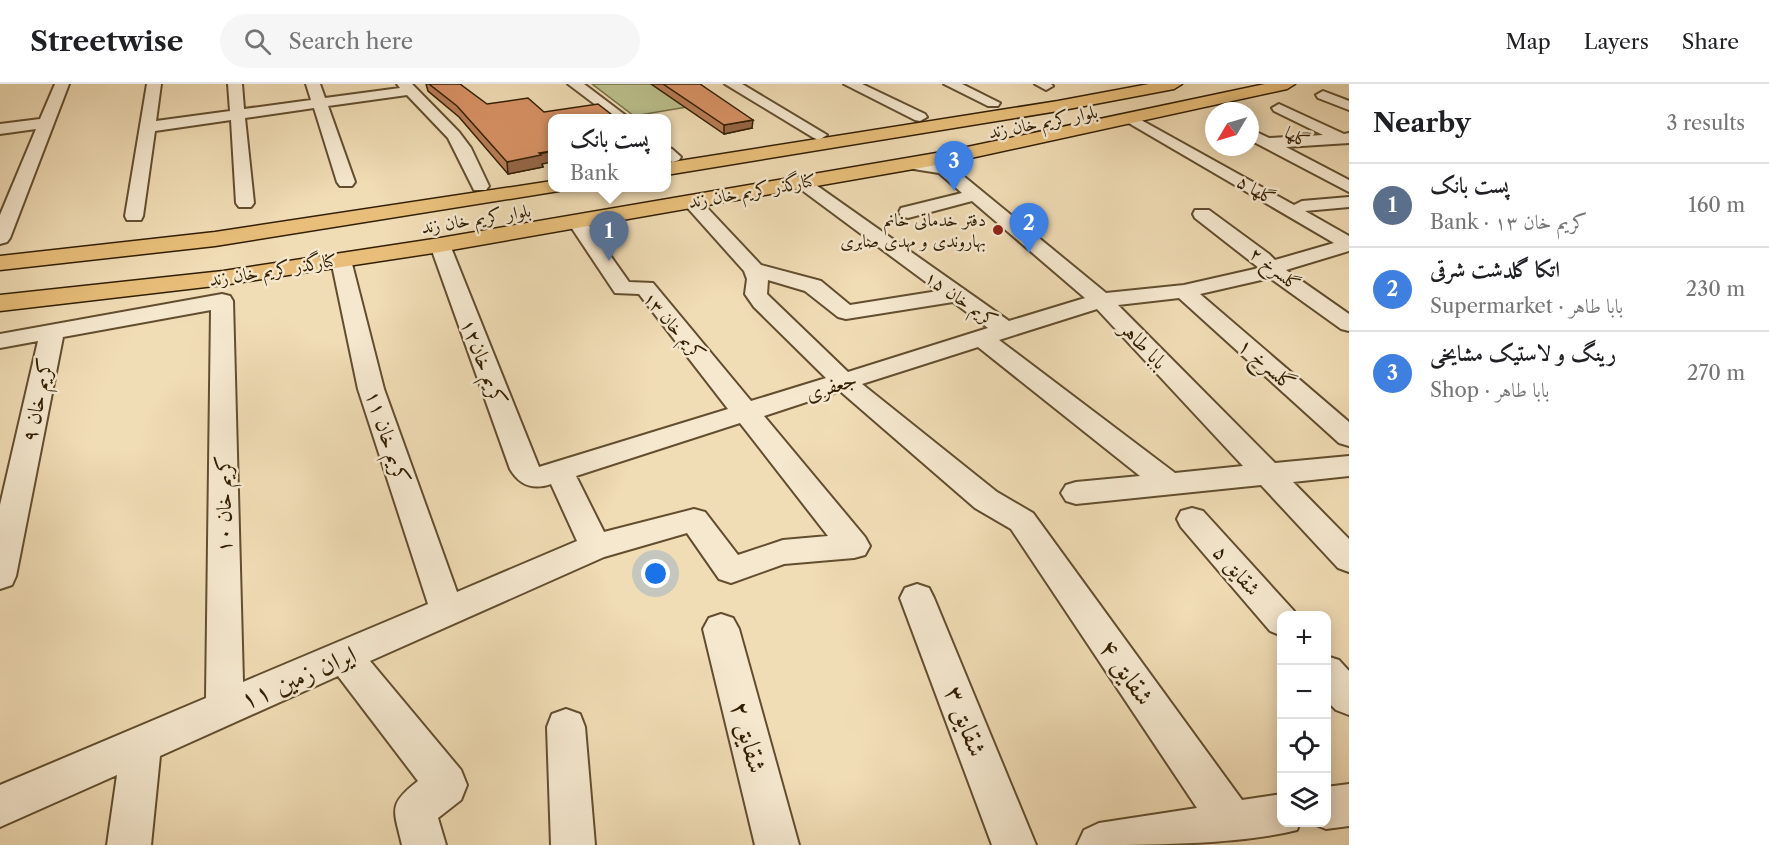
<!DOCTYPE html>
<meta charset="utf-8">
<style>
body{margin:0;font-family:"Libre Caslon Text",Amiri,serif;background:#f6f6f6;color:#202124}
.controls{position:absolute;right:18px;bottom:18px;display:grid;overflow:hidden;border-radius:12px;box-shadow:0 3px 15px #0003}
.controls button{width:54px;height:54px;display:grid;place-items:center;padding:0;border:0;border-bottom:2px solid #e0e0e0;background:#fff;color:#202124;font:30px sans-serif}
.compass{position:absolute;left:1205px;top:18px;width:54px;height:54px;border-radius:50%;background:#fff;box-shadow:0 3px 15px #0003;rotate:232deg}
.you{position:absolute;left:656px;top:490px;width:21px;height:21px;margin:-15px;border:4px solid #fff;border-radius:50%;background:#1a73e8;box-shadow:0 0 0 9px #1a73e833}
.badge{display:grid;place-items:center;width:39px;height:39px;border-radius:50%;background:#0b8043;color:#fff;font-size:20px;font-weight:700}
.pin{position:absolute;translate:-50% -50px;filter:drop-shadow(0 2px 3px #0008)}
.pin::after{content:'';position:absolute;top:32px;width:21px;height:18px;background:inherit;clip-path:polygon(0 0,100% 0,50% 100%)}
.popup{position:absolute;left:548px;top:30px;width:123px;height:78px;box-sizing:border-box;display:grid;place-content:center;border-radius:12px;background:#fff;filter:drop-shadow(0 2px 4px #0005);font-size:20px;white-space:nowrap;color:#757577}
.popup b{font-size:22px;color:#202124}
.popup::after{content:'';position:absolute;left:50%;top:100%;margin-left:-12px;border:12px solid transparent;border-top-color:#fff}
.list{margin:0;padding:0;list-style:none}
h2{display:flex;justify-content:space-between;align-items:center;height:78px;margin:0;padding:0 24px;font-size:26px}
h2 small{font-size:20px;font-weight:400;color:#757577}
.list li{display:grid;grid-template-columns:39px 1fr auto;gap:18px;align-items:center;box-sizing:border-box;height:84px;padding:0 24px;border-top:2px solid #e0e0e0}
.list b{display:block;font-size:22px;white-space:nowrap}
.list p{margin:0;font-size:20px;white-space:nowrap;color:#757577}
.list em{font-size:20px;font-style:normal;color:#757577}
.icon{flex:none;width:33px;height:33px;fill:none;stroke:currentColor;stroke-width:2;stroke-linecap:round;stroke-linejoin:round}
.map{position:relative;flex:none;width:1349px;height:761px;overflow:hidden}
header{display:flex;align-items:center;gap:36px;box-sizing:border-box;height:84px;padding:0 30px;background:#fff;border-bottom:2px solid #e0e0e0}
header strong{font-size:28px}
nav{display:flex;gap:33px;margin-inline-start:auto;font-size:21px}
.search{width:420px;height:54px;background:#f6f6f6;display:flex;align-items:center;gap:15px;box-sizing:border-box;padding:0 21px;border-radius:33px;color:#757577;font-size:22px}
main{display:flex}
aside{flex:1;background:#fff}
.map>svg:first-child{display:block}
.green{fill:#bbc08c;stroke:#767047;stroke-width:1.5}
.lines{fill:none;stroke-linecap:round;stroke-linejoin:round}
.minor-casing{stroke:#624e2f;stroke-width:4}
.major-casing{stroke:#321f02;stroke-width:3}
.minor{fill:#f5e8cf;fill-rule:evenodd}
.major{fill:#e8be7a;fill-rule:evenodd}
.wall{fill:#b97d56;stroke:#321f02;stroke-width:1.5}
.shaded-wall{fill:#966646;stroke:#321f02;stroke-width:1.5}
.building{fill:#d79164;stroke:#321f02;stroke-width:1.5}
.poi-dot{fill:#8f2418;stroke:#f5e8cf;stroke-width:2}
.labels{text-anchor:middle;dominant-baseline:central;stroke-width:5;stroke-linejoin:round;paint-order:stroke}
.far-street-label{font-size:18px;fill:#321f02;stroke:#f5e8cf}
.far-poi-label{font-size:18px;fill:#321f02;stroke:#f5e8cf;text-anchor:end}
.street-label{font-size:21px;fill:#321f02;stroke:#f5e8cf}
.near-street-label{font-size:26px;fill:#321f02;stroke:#f5e8cf}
</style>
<header>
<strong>Streetwise</strong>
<div class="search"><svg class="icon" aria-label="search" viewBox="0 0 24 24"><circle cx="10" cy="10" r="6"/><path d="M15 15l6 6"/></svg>Search here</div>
<nav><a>Map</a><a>Layers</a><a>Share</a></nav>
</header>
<main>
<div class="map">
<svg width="1349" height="761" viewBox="0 0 1349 761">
<rect width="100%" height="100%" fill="#f0dcb5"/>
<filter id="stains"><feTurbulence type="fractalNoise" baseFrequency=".00333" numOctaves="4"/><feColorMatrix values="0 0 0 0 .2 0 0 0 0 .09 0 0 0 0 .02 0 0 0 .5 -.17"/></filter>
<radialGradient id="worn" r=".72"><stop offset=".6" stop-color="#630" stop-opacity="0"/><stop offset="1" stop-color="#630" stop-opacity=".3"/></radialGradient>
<path class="green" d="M592,0H695L722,17L634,32Z"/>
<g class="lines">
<defs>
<path id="minor" d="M55,0H69L10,154L7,158L0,160V131L36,45L0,50V40L40,35Z
M147,0H161L156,37L230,27L228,0H242L244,25L311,16L306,0H320L325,14L400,4L397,0H412L459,48L471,64L489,102L486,106H474L448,54L407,11L328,22L355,98L352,102H340L337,98L314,24L245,34L254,119L251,123H239L236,119L231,36L155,47L143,132L141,136H127L125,132Z
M568,0H584L629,34H613Z
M725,0H742L827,51L819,56L814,54Z
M844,0H862L925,30L927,33L920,37L915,36Z
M944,0H962L1000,19L998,22H988Z
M1035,0H1051L1053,2L1046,6Z
M1323,7L1349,17V26L1318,14L1316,11Z
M1279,20L1344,50L1349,49V59L1286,63L1349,96V108L1250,56V45L1269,54L1323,51L1274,27L1272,24Z
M1132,31L1294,121L1302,117L1349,113V123L1305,127L1349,152V167L1286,186L1349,230V247L1341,245L1270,194L1200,210L1349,338V362L1339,359L1179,214L1118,221L1275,379L1349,372V392L1293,398L1349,455V488L1338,484L1261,401L1076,420L1066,417L1061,409L1066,401L1076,398L1140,392L978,263L862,300L997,408L1033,429L1242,716L1282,710V738H1300L1297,746C1238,761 1142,761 1077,761L1084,746L1099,739L1197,724L1011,445L975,424L840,307L764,332L865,453L870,462L865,471L854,474L784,480L731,499L719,495L687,449L604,473L370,577L461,686L467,701L461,716L438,734L446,761H402C394,726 387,721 418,697L338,592L160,672L151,761H107L117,691L0,743V701L206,614L211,226L63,253L16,492L12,501L0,505V421L38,257L0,264V250L222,210L230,212L233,217L243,598L428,520L358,305L331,176L334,172H348L351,176L384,305L457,508L577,457L551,400C533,406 520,402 510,385L430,161L433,157H447L450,161L539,383L728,325L639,210L615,209L567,137L569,133H583L629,198L653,199L751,317L826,294L754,223L745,210L747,195L744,187L685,121L682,117L685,113H697L761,181L821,197L850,221L938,207L791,98L794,94H806L1009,237L1085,214L972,117L908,134L901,132L899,128L901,124L962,109L939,89L907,84L905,80L907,76L913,75L950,81L1106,209L1184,201L1259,184L1195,134L1193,130L1195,126H1209L1269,170L1275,176L1334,159L1127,38L1125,35L1127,32ZM768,196L805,207L838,233L846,235L953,218L988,244L848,288L770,213L767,210ZM1097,225L1243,382L1175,389L999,256ZM740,339L828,452L783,456L738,471L705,428L694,425L604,448L576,392Z
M666,63L672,65L681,73L679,76L673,78L666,76Z
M1192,424L1203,427L1294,527L1297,532H1282V552L1270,547L1181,443L1177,435L1181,427Z
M917,500L929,504L934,514L1036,761H992L900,514L905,504Z
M721,530L733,534L739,545L799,761H755L703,545L709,534Z
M1326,572L1339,576L1349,587V631L1336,626L1326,616Z
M566,625L580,630L585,643L595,761H551L547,643L552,630Z
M1349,700V742L1326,745L1311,739L1326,738V703Z"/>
<path id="major" d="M1149,0H1182L1174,5L1058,27L666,91V79L1058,17Z
M1265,0H1295L1287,5L948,79L440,168L223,201L0,227V211L223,187L440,154L948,67Z
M552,97V104H562L559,107L215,162L0,186V172L215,148Z"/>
</defs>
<use href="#minor" class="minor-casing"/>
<use href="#major" class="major-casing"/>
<use href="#minor" class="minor"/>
<use href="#major" class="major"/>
</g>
<path class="wall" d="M426,0H460L542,80L543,83L508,90L459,33L428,7Z
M651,0H700L752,44L724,50Z"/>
<path class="shaded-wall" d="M753,36L752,44L724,50V41Z
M552,67V78L542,80L543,83L508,90L507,78Z"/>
<path class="building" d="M429,0H460L487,20L528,14L544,28L598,20L616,34H552V67L539,69L541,71L507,78L457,22Z
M663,0H700L753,36L724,41Z"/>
<circle class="poi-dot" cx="998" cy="146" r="6"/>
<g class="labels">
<g class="far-street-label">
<text transform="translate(1043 38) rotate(-11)">بلوار کریم خان زند</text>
<text transform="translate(1297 53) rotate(28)">گلها</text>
<text transform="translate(1256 106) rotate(30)">گلها ۵</text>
<text transform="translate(752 107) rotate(-10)">کنارگذر کریم خان زند</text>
<text transform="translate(476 135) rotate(-9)">بلوار کریم خان زند</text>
<text transform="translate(1275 185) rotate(38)">گلسرخ ۲</text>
<text transform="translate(273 186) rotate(-9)">کنارگذر کریم خان زند</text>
<text transform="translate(961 215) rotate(35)">کریم خان ۱۵</text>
<text transform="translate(674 242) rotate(49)">کریم خان ۱۳</text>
</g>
<g class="far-poi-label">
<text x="986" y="136">دفتر خدماتی خانم<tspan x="986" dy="21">بهاروندی و مهدی صابری</tspan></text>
</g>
<g class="street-label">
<text transform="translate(1144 261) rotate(46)">بابا طاهر</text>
<text transform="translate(484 278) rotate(69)">کریم خان۱۲</text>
<text transform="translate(1267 280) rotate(41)">گلسرخ ۱</text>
<text transform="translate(831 302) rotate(-18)">جعفری</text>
<text transform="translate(37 316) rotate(-78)">کریم خان ۹</text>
<text transform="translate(388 353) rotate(72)">کریم خان ۱۱</text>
<text transform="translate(223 420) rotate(-90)">کریم خان ۱۰</text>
<text transform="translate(1237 486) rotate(49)">شقایق ۵</text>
</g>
<g class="near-street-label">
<text transform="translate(1127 588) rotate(55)">شقایق ۴</text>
<text transform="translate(298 593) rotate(-23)">ایران زمین ۱۱</text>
<text transform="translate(966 637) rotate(69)">شقایق ۳</text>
<text transform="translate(749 653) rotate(75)">شقایق ۲</text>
</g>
</g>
<rect width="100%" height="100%" filter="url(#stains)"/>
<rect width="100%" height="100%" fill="url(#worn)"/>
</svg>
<div class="controls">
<button>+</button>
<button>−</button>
<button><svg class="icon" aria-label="locate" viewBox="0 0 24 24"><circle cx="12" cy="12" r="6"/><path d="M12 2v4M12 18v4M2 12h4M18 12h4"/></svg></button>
<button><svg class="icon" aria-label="layers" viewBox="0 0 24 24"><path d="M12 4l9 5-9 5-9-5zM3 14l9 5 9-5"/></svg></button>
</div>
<svg class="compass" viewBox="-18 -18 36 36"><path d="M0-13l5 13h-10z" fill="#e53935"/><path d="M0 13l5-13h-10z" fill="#757577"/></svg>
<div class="you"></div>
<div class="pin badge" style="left:609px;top:177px;background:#5c6f8a">1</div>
<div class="popup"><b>پست بانک</b>Bank</div>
<div class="pin badge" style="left:1029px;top:169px;background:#3f7fe0">2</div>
<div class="pin badge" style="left:954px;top:107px;background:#3f7fe0">3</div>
</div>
<aside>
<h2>Nearby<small>3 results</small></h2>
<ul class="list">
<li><span class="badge" style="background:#5c6f8a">1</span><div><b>پست بانک</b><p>Bank · کریم خان ۱۳</p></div><em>160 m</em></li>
<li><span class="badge" style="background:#3f7fe0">2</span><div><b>اتکا گلدشت شرقی</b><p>Supermarket · بابا طاهر</p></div><em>230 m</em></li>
<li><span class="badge" style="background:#3f7fe0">3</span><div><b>رینگ و لاستیک مشایخی</b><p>Shop · بابا طاهر</p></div><em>270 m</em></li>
</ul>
</aside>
</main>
